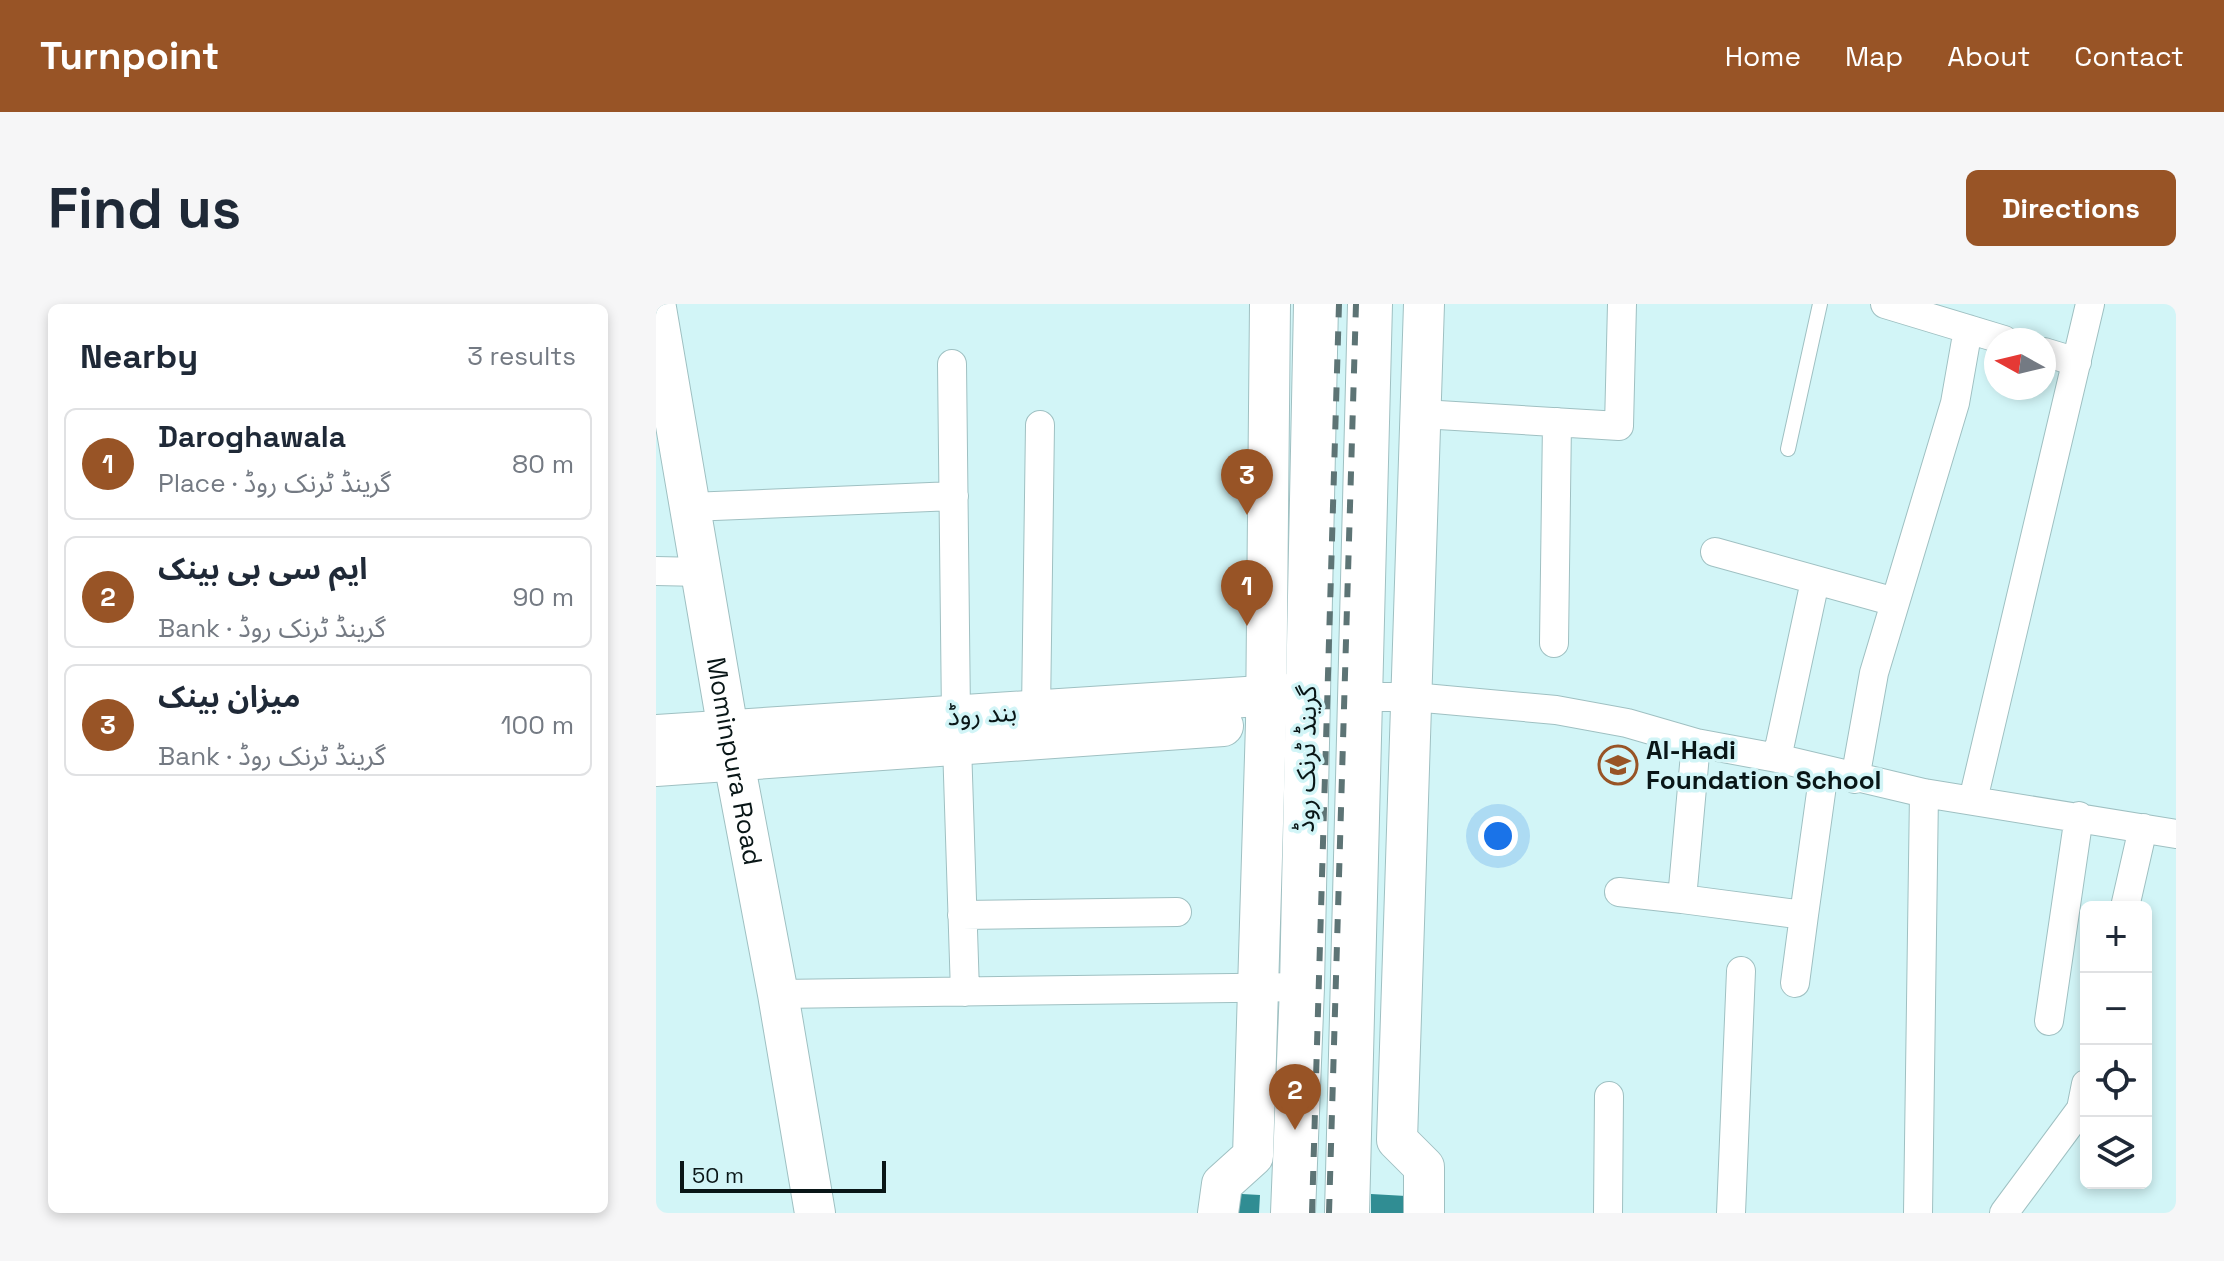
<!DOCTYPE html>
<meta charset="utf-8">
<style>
body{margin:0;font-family:"Space Grotesk","Noto Sans Arabic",sans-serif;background:#f6f6f7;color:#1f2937}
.controls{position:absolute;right:24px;bottom:24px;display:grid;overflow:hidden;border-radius:12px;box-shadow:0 4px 12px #0003}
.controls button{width:72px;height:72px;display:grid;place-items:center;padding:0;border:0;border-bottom:2px solid #e0e1e3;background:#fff;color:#1f2937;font:40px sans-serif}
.compass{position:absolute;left:1328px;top:24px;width:72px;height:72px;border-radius:50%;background:#fff;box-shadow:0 4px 12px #0003;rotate:278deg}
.scale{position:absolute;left:24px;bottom:20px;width:206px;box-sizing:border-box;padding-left:8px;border:4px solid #091617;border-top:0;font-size:22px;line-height:28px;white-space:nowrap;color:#091617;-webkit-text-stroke:6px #d2f5f7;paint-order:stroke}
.you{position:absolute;left:842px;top:532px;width:28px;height:28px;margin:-20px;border:6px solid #fff;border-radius:50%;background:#1a73e8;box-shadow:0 0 0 12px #1a73e833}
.badge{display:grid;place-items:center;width:52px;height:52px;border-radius:50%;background:#985426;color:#fff;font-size:26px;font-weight:700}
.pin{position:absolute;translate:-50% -66px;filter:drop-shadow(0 2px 4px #0008)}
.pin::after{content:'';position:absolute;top:42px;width:28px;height:24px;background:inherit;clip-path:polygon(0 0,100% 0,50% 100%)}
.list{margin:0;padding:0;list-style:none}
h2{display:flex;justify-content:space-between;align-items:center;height:104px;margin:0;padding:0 32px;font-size:34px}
h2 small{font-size:26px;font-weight:400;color:#747a83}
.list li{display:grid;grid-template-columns:52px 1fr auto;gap:24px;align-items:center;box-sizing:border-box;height:112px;margin:0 16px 16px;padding:0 16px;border:2px solid #e0e1e3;border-radius:12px}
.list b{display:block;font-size:30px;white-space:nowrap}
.list p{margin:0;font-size:26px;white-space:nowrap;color:#747a83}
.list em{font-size:26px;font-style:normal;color:#747a83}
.icon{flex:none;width:44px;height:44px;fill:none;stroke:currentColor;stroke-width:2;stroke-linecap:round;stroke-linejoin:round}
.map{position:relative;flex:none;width:1520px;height:909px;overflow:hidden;border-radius:12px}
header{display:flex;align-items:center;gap:48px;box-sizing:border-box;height:112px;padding:0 40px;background:#985426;color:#fff}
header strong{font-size:38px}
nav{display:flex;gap:44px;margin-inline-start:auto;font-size:28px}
.intro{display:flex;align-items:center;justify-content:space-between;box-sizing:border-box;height:192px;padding:0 48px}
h1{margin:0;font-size:56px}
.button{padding:20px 36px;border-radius:12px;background:#985426;color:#fff;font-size:28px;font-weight:700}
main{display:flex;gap:48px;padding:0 48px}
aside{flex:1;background:#fff;border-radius:12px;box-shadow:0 4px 12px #0003}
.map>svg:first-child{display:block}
.building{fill:#308d93}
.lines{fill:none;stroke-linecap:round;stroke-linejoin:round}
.lane-casing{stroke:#9fc0c2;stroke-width:16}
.street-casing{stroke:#9fc0c2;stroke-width:30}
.secondary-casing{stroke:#9fc0c2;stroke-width:42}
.primary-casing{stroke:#9fc0c2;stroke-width:46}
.lane{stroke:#fff;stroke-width:14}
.street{stroke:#fff;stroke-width:28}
.secondary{stroke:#fff;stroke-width:40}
.primary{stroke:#fff;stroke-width:44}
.rail{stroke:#5d7475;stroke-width:6;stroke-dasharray:14 14;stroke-linecap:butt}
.labels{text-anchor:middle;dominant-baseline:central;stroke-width:7;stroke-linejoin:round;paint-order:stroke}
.street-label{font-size:26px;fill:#091617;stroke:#d2f5f7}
.poi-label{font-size:26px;font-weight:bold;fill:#091617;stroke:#d2f5f7;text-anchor:start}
</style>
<header>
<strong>Turnpoint</strong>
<nav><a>Home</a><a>Map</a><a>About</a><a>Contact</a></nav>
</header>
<div class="intro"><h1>Find us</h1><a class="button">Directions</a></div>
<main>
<aside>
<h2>Nearby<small>3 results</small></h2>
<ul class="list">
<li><span class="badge">1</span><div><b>Daroghawala</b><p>Place · گرینڈ ٹرنک روڈ</p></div><em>80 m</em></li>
<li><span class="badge">2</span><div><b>ایم سی بی بینک</b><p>Bank · گرینڈ ٹرنک روڈ</p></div><em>90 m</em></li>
<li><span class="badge">3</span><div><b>میزان بینک</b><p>Bank · گرینڈ ٹرنک روڈ</p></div><em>100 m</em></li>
</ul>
</aside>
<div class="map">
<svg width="1520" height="909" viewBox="0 0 1520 909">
<rect width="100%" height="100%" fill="#d2f5f7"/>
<path class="building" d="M568,889L604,891L603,909H567Z
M715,890L750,892V909H715Z"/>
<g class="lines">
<defs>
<path id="lane" d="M1132,145L1164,0"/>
<path id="street" d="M1229,0L1348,36
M1388,48L1421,58
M296,60L300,412
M766,110L963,122L966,0
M34,203L298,192
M1059,248L1239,298
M0,267L45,268
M898,339L901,118
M702,393H757L900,406L971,419L1040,439L1121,454L1268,489L1520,530
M380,407L384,121
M1040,439L1026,595L1148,611L1139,679
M301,441L309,688
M1121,454L1159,277
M1199,475L1218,369L1299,99L1312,25
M1317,496L1434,0
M963,588L1026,595
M1469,603L1487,524
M306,611L521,608
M1148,611L1168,467
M122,690L646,683
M1393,717L1423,512
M952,909L953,792
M1075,909L1085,667
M1262,909L1268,489
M1348,909L1425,805L1430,780"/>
<g id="secondary">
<path id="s1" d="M0,4L72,426L122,690L159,909"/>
<path d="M0,431L635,390"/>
<path d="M0,462L567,422"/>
<path d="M562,909L566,880L597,852L610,419L614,0"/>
<path d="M768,909V863L741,836L768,0"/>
</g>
<path id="primary" d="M637,909L646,683L660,0
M691,909L714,0"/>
</defs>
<use href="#lane" class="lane-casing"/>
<use href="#street" class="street-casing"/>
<use href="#secondary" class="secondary-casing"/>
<use href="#primary" class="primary-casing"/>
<use href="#lane" class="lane"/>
<use href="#street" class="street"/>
<use href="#secondary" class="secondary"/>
<use href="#primary" class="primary"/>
<path class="rail" d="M656,909L683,0
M673,909L700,0"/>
</g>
<defs>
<symbol id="school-ring" viewBox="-11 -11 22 22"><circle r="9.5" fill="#d2f5f7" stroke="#985426" stroke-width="1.5"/><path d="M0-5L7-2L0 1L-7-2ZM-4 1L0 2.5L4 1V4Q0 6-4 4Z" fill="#985426"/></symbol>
</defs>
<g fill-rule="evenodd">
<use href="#school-ring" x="940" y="439" width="44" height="44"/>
</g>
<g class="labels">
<g class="street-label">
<text transform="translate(326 410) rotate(-4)">بند روڈ</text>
<text transform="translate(650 455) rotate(-89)">گرینڈ ٹرنک روڈ</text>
<text stroke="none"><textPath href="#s1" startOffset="460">Mominpura Road</textPath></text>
</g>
<g class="poi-label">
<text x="990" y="446">Al-Hadi<tspan x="990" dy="30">Foundation School</tspan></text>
</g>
</g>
</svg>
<div class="controls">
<button>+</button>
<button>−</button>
<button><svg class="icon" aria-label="locate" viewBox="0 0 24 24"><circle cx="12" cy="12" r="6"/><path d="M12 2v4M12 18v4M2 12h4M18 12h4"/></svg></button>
<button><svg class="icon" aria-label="layers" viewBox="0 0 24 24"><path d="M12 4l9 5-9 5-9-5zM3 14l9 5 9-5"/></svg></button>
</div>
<svg class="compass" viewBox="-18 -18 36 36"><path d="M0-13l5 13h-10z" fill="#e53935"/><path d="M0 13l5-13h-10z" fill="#747a83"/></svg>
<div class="scale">50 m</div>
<div class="you"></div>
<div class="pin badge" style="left:591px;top:322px">1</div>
<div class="pin badge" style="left:639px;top:826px">2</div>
<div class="pin badge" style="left:591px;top:211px">3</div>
</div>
</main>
